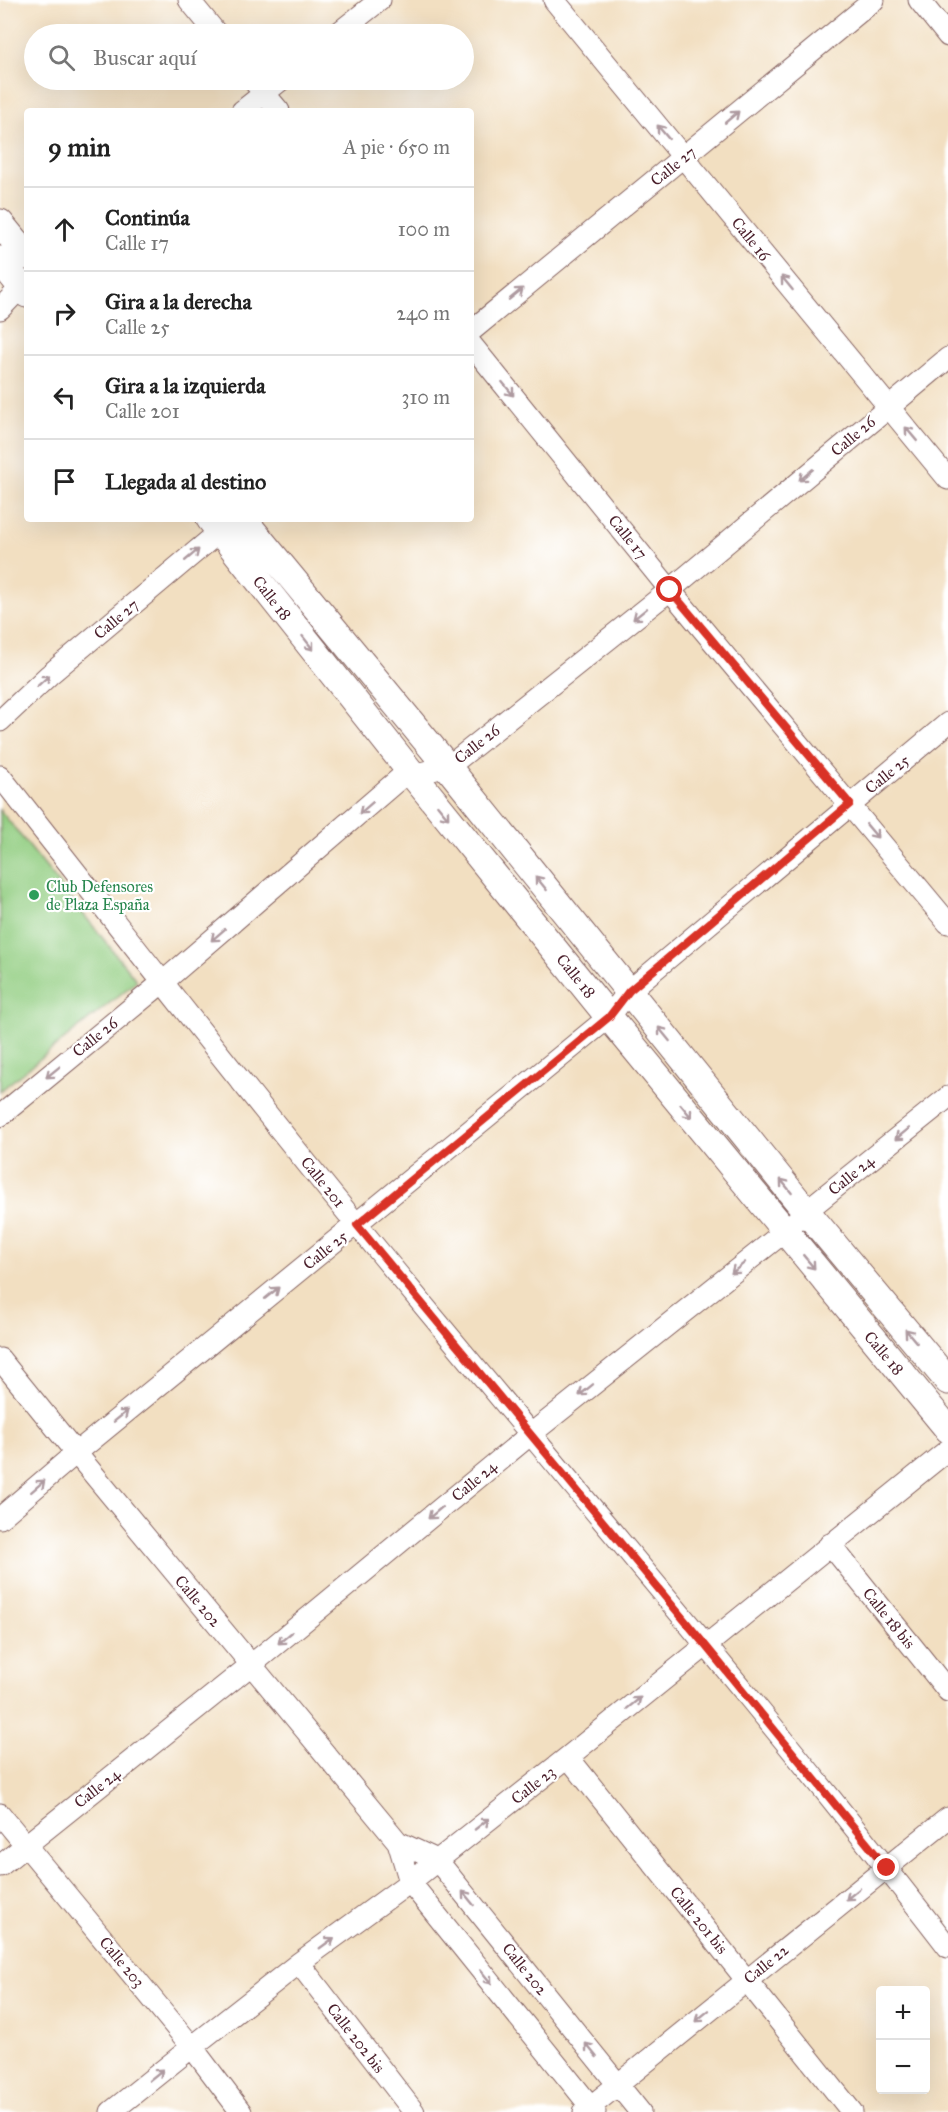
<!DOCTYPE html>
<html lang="es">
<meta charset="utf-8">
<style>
body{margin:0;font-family:"IM FELL Great Primer",serif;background:#f6f6f6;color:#222}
.controls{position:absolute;right:18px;bottom:18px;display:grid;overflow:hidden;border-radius:6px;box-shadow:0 6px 24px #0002}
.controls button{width:54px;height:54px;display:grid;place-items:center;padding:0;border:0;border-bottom:2px solid #e0e0e0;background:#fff;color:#222;font:30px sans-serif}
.stop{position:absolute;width:18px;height:18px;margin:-14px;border:4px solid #d93025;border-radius:50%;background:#fff}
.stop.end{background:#d93025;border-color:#fff;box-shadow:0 2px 6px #0008}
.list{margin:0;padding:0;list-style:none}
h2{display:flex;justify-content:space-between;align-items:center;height:78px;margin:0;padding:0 24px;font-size:26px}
h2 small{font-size:20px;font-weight:400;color:#767676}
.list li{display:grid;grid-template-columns:39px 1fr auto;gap:18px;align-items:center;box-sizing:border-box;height:84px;padding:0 24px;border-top:2px solid #e0e0e0}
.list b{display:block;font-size:22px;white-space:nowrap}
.list p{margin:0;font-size:20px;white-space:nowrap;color:#767676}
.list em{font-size:20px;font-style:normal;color:#767676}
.icon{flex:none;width:33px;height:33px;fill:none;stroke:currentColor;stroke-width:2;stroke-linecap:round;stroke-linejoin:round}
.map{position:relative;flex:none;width:948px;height:2112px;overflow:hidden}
.search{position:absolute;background:#fff;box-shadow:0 6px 24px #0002;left:24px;top:24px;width:450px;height:66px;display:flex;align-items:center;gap:15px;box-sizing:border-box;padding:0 21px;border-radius:33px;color:#767676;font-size:22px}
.panel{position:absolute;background:#fff;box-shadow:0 6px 24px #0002;left:24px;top:108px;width:450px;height:414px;border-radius:6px}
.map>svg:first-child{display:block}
.green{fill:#94cf84;stroke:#6f7758;stroke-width:1.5}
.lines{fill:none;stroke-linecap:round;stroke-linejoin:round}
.minor-casing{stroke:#856260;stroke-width:23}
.tertiary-casing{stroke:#856260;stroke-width:29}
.minor{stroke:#fff;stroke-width:21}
.tertiary{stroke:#fff;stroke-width:27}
.oneway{stroke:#ae9aa0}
.route{stroke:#d93025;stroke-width:8}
.leisure-dot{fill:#2e9e5b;stroke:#fff;stroke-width:2}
.labels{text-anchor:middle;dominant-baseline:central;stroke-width:4.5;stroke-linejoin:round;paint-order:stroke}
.street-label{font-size:16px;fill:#4a1f2b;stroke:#fff}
.leisure-label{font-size:16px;fill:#27864d;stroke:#fff;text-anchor:start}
</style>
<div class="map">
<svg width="948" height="2112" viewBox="0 0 948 2112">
<rect width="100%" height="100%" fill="#fff"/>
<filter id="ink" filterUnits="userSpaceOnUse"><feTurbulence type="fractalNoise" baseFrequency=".0167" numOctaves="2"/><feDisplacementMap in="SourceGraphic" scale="12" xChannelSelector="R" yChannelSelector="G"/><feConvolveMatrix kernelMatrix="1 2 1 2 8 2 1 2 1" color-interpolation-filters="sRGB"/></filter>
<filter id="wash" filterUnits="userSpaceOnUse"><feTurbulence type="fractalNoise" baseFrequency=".008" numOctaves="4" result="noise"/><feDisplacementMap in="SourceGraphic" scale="24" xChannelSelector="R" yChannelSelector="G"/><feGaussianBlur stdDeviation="1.35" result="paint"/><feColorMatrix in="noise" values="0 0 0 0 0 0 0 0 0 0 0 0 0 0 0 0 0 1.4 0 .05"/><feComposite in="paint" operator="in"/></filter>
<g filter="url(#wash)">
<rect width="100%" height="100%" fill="#f2dfc1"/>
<path class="green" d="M0,810L137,981L0,1091Z"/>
</g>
<g filter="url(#ink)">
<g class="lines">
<defs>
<path id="minor" d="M189,0L217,34
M554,0L948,479
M919,0L948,36
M337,34L380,0
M253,80L279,111
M242,111L281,80
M0,309L27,281
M471,331L874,0
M471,344L670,590L948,923
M0,721L49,675L231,522
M0,776C119,926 236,1078 358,1226C555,1466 758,1701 948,1947
M0,1116L163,982L399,779L447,766L458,759L670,590L948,358
M0,1359L76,1453L398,1842L410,1882L595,2112
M0,1518L76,1453L609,1017L629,991L948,723
M830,1544L948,1691
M568,1757L852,2112
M0,1814L192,2047L241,2112
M398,1842L437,1860L640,2112
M0,1866L251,1665L531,1434L784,1232L806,1211L948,1097
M299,1963L414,2112
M111,2112L192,2047L299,1963L410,1882L568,1757L948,1450
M584,2112L948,1818"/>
<path id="tertiary" d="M0,223L27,256
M0,260L27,294
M210,519L413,775L609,1017L948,1429
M243,519L447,766L806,1211L948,1381"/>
</defs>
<use href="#minor" class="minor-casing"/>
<use href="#tertiary" class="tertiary-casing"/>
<use href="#minor" class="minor"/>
<use href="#tertiary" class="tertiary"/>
</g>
<defs><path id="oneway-shaft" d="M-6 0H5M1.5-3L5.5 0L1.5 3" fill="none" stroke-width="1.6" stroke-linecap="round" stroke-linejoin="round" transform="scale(1.5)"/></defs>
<g class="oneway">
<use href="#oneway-shaft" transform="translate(732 117) rotate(-40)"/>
<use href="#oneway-shaft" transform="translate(663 132) rotate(-130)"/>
<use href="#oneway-shaft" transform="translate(787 283) rotate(-129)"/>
<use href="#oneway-shaft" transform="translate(516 294) rotate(-39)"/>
<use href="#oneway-shaft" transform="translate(508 389) rotate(51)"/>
<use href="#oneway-shaft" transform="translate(911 434) rotate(-130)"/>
<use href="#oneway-shaft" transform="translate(806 475) rotate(140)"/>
<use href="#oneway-shaft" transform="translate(192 555) rotate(-40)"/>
<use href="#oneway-shaft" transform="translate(640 614) rotate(141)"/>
<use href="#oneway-shaft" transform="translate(308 643) rotate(52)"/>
<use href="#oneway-shaft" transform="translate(43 681) rotate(-42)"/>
<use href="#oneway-shaft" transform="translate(366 808) rotate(139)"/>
<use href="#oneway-shaft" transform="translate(443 812) rotate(51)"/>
<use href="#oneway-shaft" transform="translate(872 831) rotate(50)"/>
<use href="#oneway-shaft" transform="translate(541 883) rotate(-129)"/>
<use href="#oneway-shaft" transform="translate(218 935) rotate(139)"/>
<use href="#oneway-shaft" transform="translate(664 1034) rotate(-129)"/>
<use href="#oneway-shaft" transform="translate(53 1072) rotate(141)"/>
<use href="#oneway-shaft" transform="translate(686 1111) rotate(51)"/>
<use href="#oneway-shaft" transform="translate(902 1134) rotate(141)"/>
<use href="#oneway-shaft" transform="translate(786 1186) rotate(-129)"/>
<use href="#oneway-shaft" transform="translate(809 1262) rotate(50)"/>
<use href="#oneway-shaft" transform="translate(738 1268) rotate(141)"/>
<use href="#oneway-shaft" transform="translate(272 1293) rotate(-39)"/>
<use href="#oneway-shaft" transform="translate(911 1336) rotate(-130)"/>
<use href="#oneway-shaft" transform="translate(586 1390) rotate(141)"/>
<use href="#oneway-shaft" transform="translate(121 1416) rotate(-39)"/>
<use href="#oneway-shaft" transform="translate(38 1486) rotate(-41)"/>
<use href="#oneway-shaft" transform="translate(435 1513) rotate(140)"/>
<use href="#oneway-shaft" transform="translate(285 1638) rotate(140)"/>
<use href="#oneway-shaft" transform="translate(634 1703) rotate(-39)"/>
<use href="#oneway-shaft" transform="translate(482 1824) rotate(-38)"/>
<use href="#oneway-shaft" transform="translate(853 1894) rotate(141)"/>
<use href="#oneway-shaft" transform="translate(468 1898) rotate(-129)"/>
<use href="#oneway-shaft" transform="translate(327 1943) rotate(-36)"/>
<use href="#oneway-shaft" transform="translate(486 1977) rotate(51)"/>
<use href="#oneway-shaft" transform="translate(702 2016) rotate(141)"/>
<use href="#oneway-shaft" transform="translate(591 2050) rotate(-129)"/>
<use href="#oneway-shaft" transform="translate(156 2075) rotate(-39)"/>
</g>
</g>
<g class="lines" filter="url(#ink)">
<path class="route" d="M670,590L850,804L629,991L609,1017L357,1225L705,1645L887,1868"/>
</g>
<circle class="leisure-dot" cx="34" cy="895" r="6"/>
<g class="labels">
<g class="street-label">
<text transform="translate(673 166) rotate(-39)">Calle 27</text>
<text transform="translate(751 239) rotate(51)">Calle 16</text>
<text transform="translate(853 436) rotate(-40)">Calle 26</text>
<text transform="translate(628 537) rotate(51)">Calle 17</text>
<text transform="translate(272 598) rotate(52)">Calle 18</text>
<text transform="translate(116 619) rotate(-40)">Calle 27</text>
<text transform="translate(477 744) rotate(-38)">Calle 26</text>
<text transform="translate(887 774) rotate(-39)">Calle 25</text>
<text transform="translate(576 976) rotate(51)">Calle 18</text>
<text transform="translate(95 1037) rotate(-39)">Calle 26</text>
<text transform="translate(851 1175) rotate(-39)">Calle 24</text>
<text transform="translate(323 1182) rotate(51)">Calle 201</text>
<text transform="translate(325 1250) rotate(-39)">Calle 25</text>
<text transform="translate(884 1353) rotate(50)">Calle 18</text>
<text transform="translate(474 1481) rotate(-40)">Calle 24</text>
<text transform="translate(198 1601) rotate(50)">Calle 202</text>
<text transform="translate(889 1618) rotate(51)">Calle 18 bis</text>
<text transform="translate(533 1785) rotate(-38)">Calle 23</text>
<text transform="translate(97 1788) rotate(-38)">Calle 24</text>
<text transform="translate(699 1920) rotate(51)">Calle 201 bis</text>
<text transform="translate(122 1962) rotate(50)">Calle 203</text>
<text transform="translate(766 1964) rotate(-39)">Calle 22</text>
<text transform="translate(525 1969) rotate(51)">Calle 202</text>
<text transform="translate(356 2038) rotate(52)">Calle 202 bis</text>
</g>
<g class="leisure-label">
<text x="46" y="886">Club Defensores<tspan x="46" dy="18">de Plaza España</tspan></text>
</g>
</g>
</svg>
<div class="controls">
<button>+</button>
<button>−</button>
</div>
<div class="stop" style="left:670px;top:590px"></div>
<div class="stop end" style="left:887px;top:1868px"></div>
<div class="search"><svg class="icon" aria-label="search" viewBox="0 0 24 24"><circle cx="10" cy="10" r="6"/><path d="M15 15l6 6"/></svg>Buscar aquí</div>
<section class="panel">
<h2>9 min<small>A pie · 650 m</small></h2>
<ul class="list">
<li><svg class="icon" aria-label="ahead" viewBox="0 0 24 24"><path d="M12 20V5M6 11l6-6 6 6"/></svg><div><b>Continúa</b><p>Calle 17</p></div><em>100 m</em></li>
<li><svg class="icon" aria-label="right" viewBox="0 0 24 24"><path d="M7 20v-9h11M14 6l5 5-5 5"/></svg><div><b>Gira a la derecha</b><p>Calle 25</p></div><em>240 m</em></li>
<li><svg class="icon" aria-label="left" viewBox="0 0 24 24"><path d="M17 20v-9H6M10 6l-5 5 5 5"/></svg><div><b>Gira a la izquierda</b><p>Calle 201</p></div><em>310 m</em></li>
<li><svg class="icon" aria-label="arrive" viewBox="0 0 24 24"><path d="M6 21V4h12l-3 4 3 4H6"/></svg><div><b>Llegada al destino</b></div></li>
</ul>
</section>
</div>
